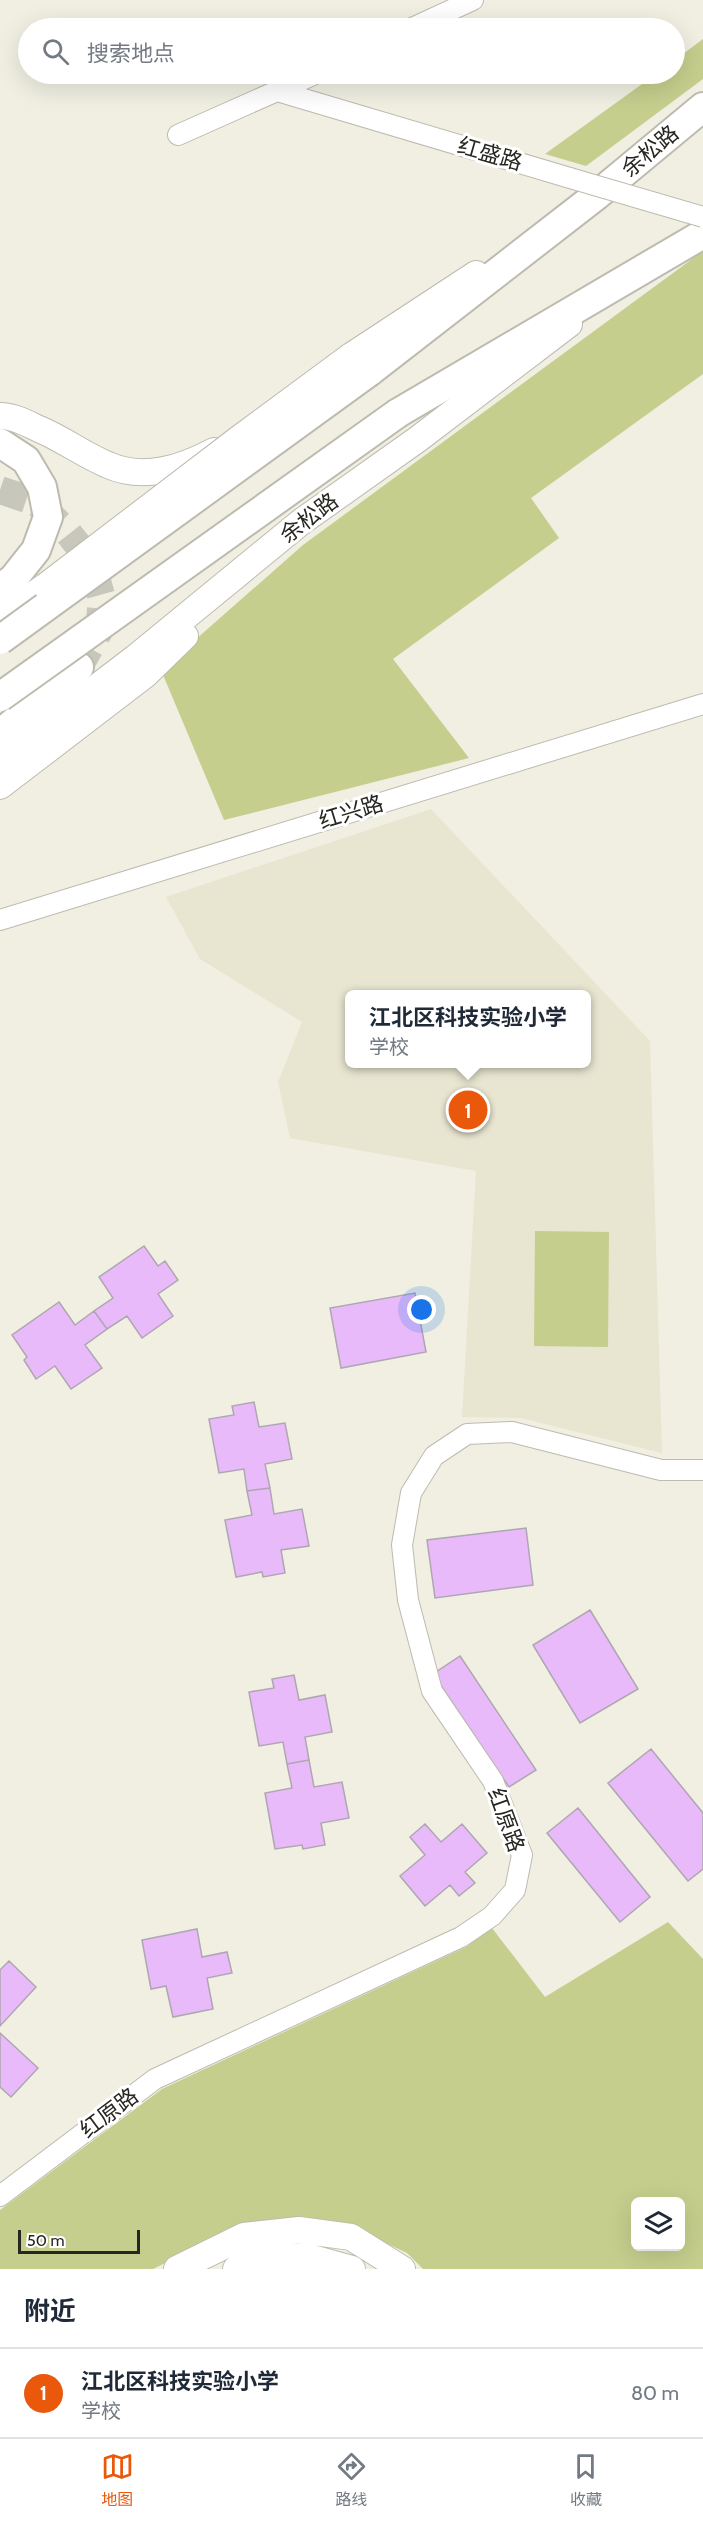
<!DOCTYPE html>
<html lang="zh">
<meta charset="utf-8">
<style>
body{margin:0;font-family:Cabin,"Noto Sans SC",sans-serif;background:#f6f6f7;color:#1f2937}
.controls{position:absolute;right:18px;bottom:18px;display:grid;overflow:hidden;border-radius:9px;box-shadow:0 6px 24px #0002}
.controls button{width:54px;height:54px;display:grid;place-items:center;padding:0;border:0;border-bottom:2px solid #e0e1e3;background:#fff;color:#1f2937;font:30px sans-serif}
.scale{position:absolute;left:18px;bottom:15px;width:122px;box-sizing:border-box;padding-left:6px;border:3px solid #272621;border-top:0;font-size:16px;line-height:21px;white-space:nowrap;color:#272621;-webkit-text-stroke:4px #fff;paint-order:stroke}
.you{position:absolute;left:422px;top:1310px;width:21px;height:21px;margin:-15px;border:4px solid #fff;border-radius:50%;background:#1a73e8;box-shadow:0 0 0 9px #1a73e833}
.badge{display:grid;place-items:center;width:39px;height:39px;border-radius:50%;background:#ea580c;color:#fff;font-size:20px;font-weight:700}
.pin{position:absolute;translate:-50% -50%;border:3px solid #fff;box-shadow:0 2px 6px #0006}
.popup{position:absolute;left:345px;top:990px;width:246px;height:78px;box-sizing:border-box;display:grid;place-content:center;border-radius:9px;background:#fff;filter:drop-shadow(0 2px 4px #0005);font-size:20px;white-space:nowrap;color:#747a83}
.popup b{font-size:22px;color:#1f2937}
.popup::after{content:'';position:absolute;left:50%;top:100%;margin-left:-12px;border:12px solid transparent;border-top-color:#fff}
.list{margin:0;padding:0;list-style:none}
h2{display:flex;justify-content:space-between;align-items:center;height:78px;margin:0;padding:0 24px;font-size:26px}
h2 small{font-size:20px;font-weight:400;color:#747a83}
.list li{display:grid;grid-template-columns:39px 1fr auto;gap:18px;align-items:center;box-sizing:border-box;height:90px;padding:0 24px;border-top:2px solid #e0e1e3}
.list b{display:block;font-size:22px;white-space:nowrap}
.list p{margin:0;font-size:20px;white-space:nowrap;color:#747a83}
.list em{font-size:20px;font-style:normal;color:#747a83}
.icon{flex:none;width:33px;height:33px;fill:none;stroke:currentColor;stroke-width:2;stroke-linecap:round;stroke-linejoin:round}
.map{position:relative;flex:none;width:703px;height:2269px;overflow:hidden}
.search{position:absolute;background:#fff;box-shadow:0 6px 24px #0002;left:18px;right:18px;top:18px;height:66px;display:flex;align-items:center;gap:15px;box-sizing:border-box;padding:0 21px;border-radius:33px;color:#747a83;font-size:22px}
.sheet{height:168px;background:#fff}
nav{display:flex;justify-content:space-around;align-items:center;box-sizing:border-box;height:84px;border-top:2px solid #e0e1e3;background:#fff;font-size:16px;color:#747a83}
nav a{display:grid;justify-items:center;gap:3px}
nav .on{color:#ea580c}
.map>svg:first-child{display:block}
.built{fill:#e8e5d0;fill-rule:evenodd}
.green{fill:#c5ce8d;fill-rule:evenodd}
.building{fill:#e9bafa;stroke:#aea6b1;stroke-width:1.5}
.lines{fill:none;stroke-linecap:round;stroke-linejoin:round}
.highway-tunnel{stroke:#c8c7bb;stroke-width:28;stroke-dasharray:28 14;stroke-linecap:butt}
.minor-casing{stroke:#bdbbaf;stroke-width:22}
.major-casing{stroke:#bdbbaf;stroke-width:28}
.highway-casing{stroke:#bdbbaf;stroke-width:32}
.minor{stroke:#fff;stroke-width:20}
.major{stroke:#fff;stroke-width:26}
.highway{stroke:#fff;stroke-width:28}
.minor-bridge-casing{stroke:#bdbbaf;stroke-width:22;stroke-linecap:butt}
.major-bridge-casing{stroke:#bdbbaf;stroke-width:28;stroke-linecap:butt}
.highway-bridge-casing{stroke:#bdbbaf;stroke-width:32;stroke-linecap:butt}
.minor-bridge{stroke:#fff;stroke-width:20}
.major-bridge{stroke:#fff;stroke-width:26}
.highway-bridge{stroke:#fff;stroke-width:28}
.labels{text-anchor:middle;dominant-baseline:central;stroke-width:6;stroke-linejoin:round;paint-order:stroke}
.street-label{font-size:22px;fill:#272621;stroke:#fff}
</style>
<div class="map">
<svg width="703" height="2269" viewBox="0 0 703 2269">
<rect width="100%" height="100%" fill="#f0efe2"/>
<path class="built" d="M431,809L650,1041L662,1453L521,1418L462,1417L476,1171L290,1138L278,1082L302,1022L200,959L166,897ZM350,994H586V1064H350Z"/>
<path class="green" d="M703,39V79L586,166L545,154L656,74H674L675,60Z
M703,251V374L531,498L559,538L393,659L469,758L224,820L161,670L303,545Z
M535,1231L609,1232L608,1347L534,1346Z
M668,1922L703,1959V2269H423L407,2253L350,2226H241L153,2269H0V2210L162,2089L466,1947L492,1928L545,1997ZM636,2202H680V2246H636Z"/>
<path class="building" d="M144,1246L158,1266L165,1261L178,1280L158,1294L173,1316L142,1338L127,1316L107,1329L94,1311L113,1298L99,1277Z
M415,1293L426,1352L341,1368L330,1308Z
M59,1302L75,1325L94,1311L107,1329L85,1345L102,1368L71,1389L55,1366L36,1379L24,1360L27,1357L12,1335Z
M254,1402L259,1427L285,1423L292,1459L265,1464L270,1488L247,1491L244,1469L219,1473L209,1419L234,1415L232,1406Z
M270,1488L274,1514L302,1509L309,1546L281,1550L285,1573L263,1577L262,1572L236,1577L225,1520L252,1515L247,1491Z
M526,1528L533,1585L435,1598L427,1540Z
M590,1610L638,1689L580,1723L533,1645Z
M460,1656L536,1770L509,1787L433,1674Z
M294,1675L299,1700L325,1695L332,1732L305,1737L309,1760L287,1764L283,1742L259,1746L249,1692L274,1688L272,1679Z
M651,1749L703,1813V1869L688,1881L608,1783Z
M309,1760L314,1787L342,1782L349,1818L321,1823L325,1845L303,1849L302,1845L275,1849L265,1793L292,1788L287,1764Z
M578,1808L650,1897L620,1922L547,1833Z
M425,1824L441,1842L462,1824L487,1853L465,1872L475,1883L459,1896L450,1885L425,1906L400,1876L425,1855L410,1837Z
M197,1929L202,1957L227,1952L232,1973L207,1978L213,2009L173,2017L166,1986L151,1989L142,1940Z
M9,1961L36,1987L0,2026V1970Z
M0,2033L38,2068L11,2097L0,2087Z"/>
<g class="lines">
<path class="highway-tunnel" d="M0,490L36,502L66,530L92,563L102,599L99,631L79,667"/>
<defs>
<path id="minor" d="M412,28L473,0
M277,91L570,178
M178,135L315,74
M0,920L703,704
M0,2196L155,2079L461,1937L492,1916L515,1890L522,1855L493,1781L432,1691L408,1600L402,1545L411,1493L434,1456L467,1434L512,1432L661,1470H703"/>
<path id="major" d="M351,356L476,274
M0,416C14,416 26,423 39,429C63,439 84,455 108,465C144,481 182,468 214,451
M0,618L46,586
M0,761L135,658L301,522L418,439L569,324
M0,786L145,675L185,636
M177,2269L244,2236L299,2230L351,2237L402,2269
M236,2269L253,2260L305,2256L352,2269"/>
<path id="highway" d="M369,372L597,195L703,107
M398,413L703,234
M0,443L26,460L42,487L48,517L36,550L13,579L0,588
M0,734L79,667"/>
</defs>
<use href="#minor" class="minor-casing"/>
<use href="#major" class="major-casing"/>
<use href="#highway" class="highway-casing"/>
<use href="#minor" class="minor"/>
<use href="#major" class="major"/>
<use href="#highway" class="highway"/>
<defs>
<path id="minor-bridge" d="M570,178L703,217"/>
<path id="major-bridge" d="M46,586L240,438L351,356"/>
<path id="highway-bridge" d="M0,640L369,372
M0,697L398,413"/>
</defs>
<use href="#minor-bridge" class="minor-bridge-casing"/>
<use href="#major-bridge" class="major-bridge-casing"/>
<use href="#highway-bridge" class="highway-bridge-casing"/>
<use href="#minor-bridge" class="minor-bridge"/>
<use href="#major-bridge" class="major-bridge"/>
<use href="#highway-bridge" class="highway-bridge"/>
</g>
<g class="labels">
<g class="street-label">
<text transform="translate(650 151) rotate(-40)">余松路</text>
<text transform="translate(490 154) rotate(16)">红盛路</text>
<text transform="translate(309 518) rotate(-37)">余松路</text>
<text transform="translate(351 812) rotate(-17)">红兴路</text>
<text transform="translate(506 1820) rotate(70)">红原路</text>
<text transform="translate(109 2113) rotate(-37)">红原路</text>
</g>
</g>
</svg>
<div class="controls">
<button><svg class="icon" aria-label="layers" viewBox="0 0 24 24"><path d="M12 4l9 5-9 5-9-5zM3 14l9 5 9-5"/></svg></button>
</div>
<div class="scale">50 m</div>
<div class="you"></div>
<div class="pin badge" style="left:468px;top:1110px">1</div>
<div class="popup"><b>江北区科技实验小学</b>学校</div>
<div class="search"><svg class="icon" aria-label="search" viewBox="0 0 24 24"><circle cx="10" cy="10" r="6"/><path d="M15 15l6 6"/></svg>搜索地点</div>
</div>
<section class="sheet">
<h2>附近<small></small></h2>
<ul class="list">
<li><span class="badge">1</span><div><b>江北区科技实验小学</b><p>学校</p></div><em>80 m</em></li>
</ul>
</section>
<nav>
<a class="on"><svg class="icon" aria-label="map" viewBox="0 0 24 24"><path d="M3 6l6-2 6 2 6-2v14l-6 2-6-2-6 2zM9 4v14M15 6v14"/></svg>地图</a>
<a><svg class="icon" aria-label="directions" viewBox="0 0 24 24"><path d="M12 3l9 9-9 9-9-9zM9 14v-3h6M13 9l2 2-2 2"/></svg>路线</a>
<a><svg class="icon" aria-label="saved" viewBox="0 0 24 24"><path d="M7 4h10v16l-5-4-5 4z"/></svg>收藏</a>
</nav>
